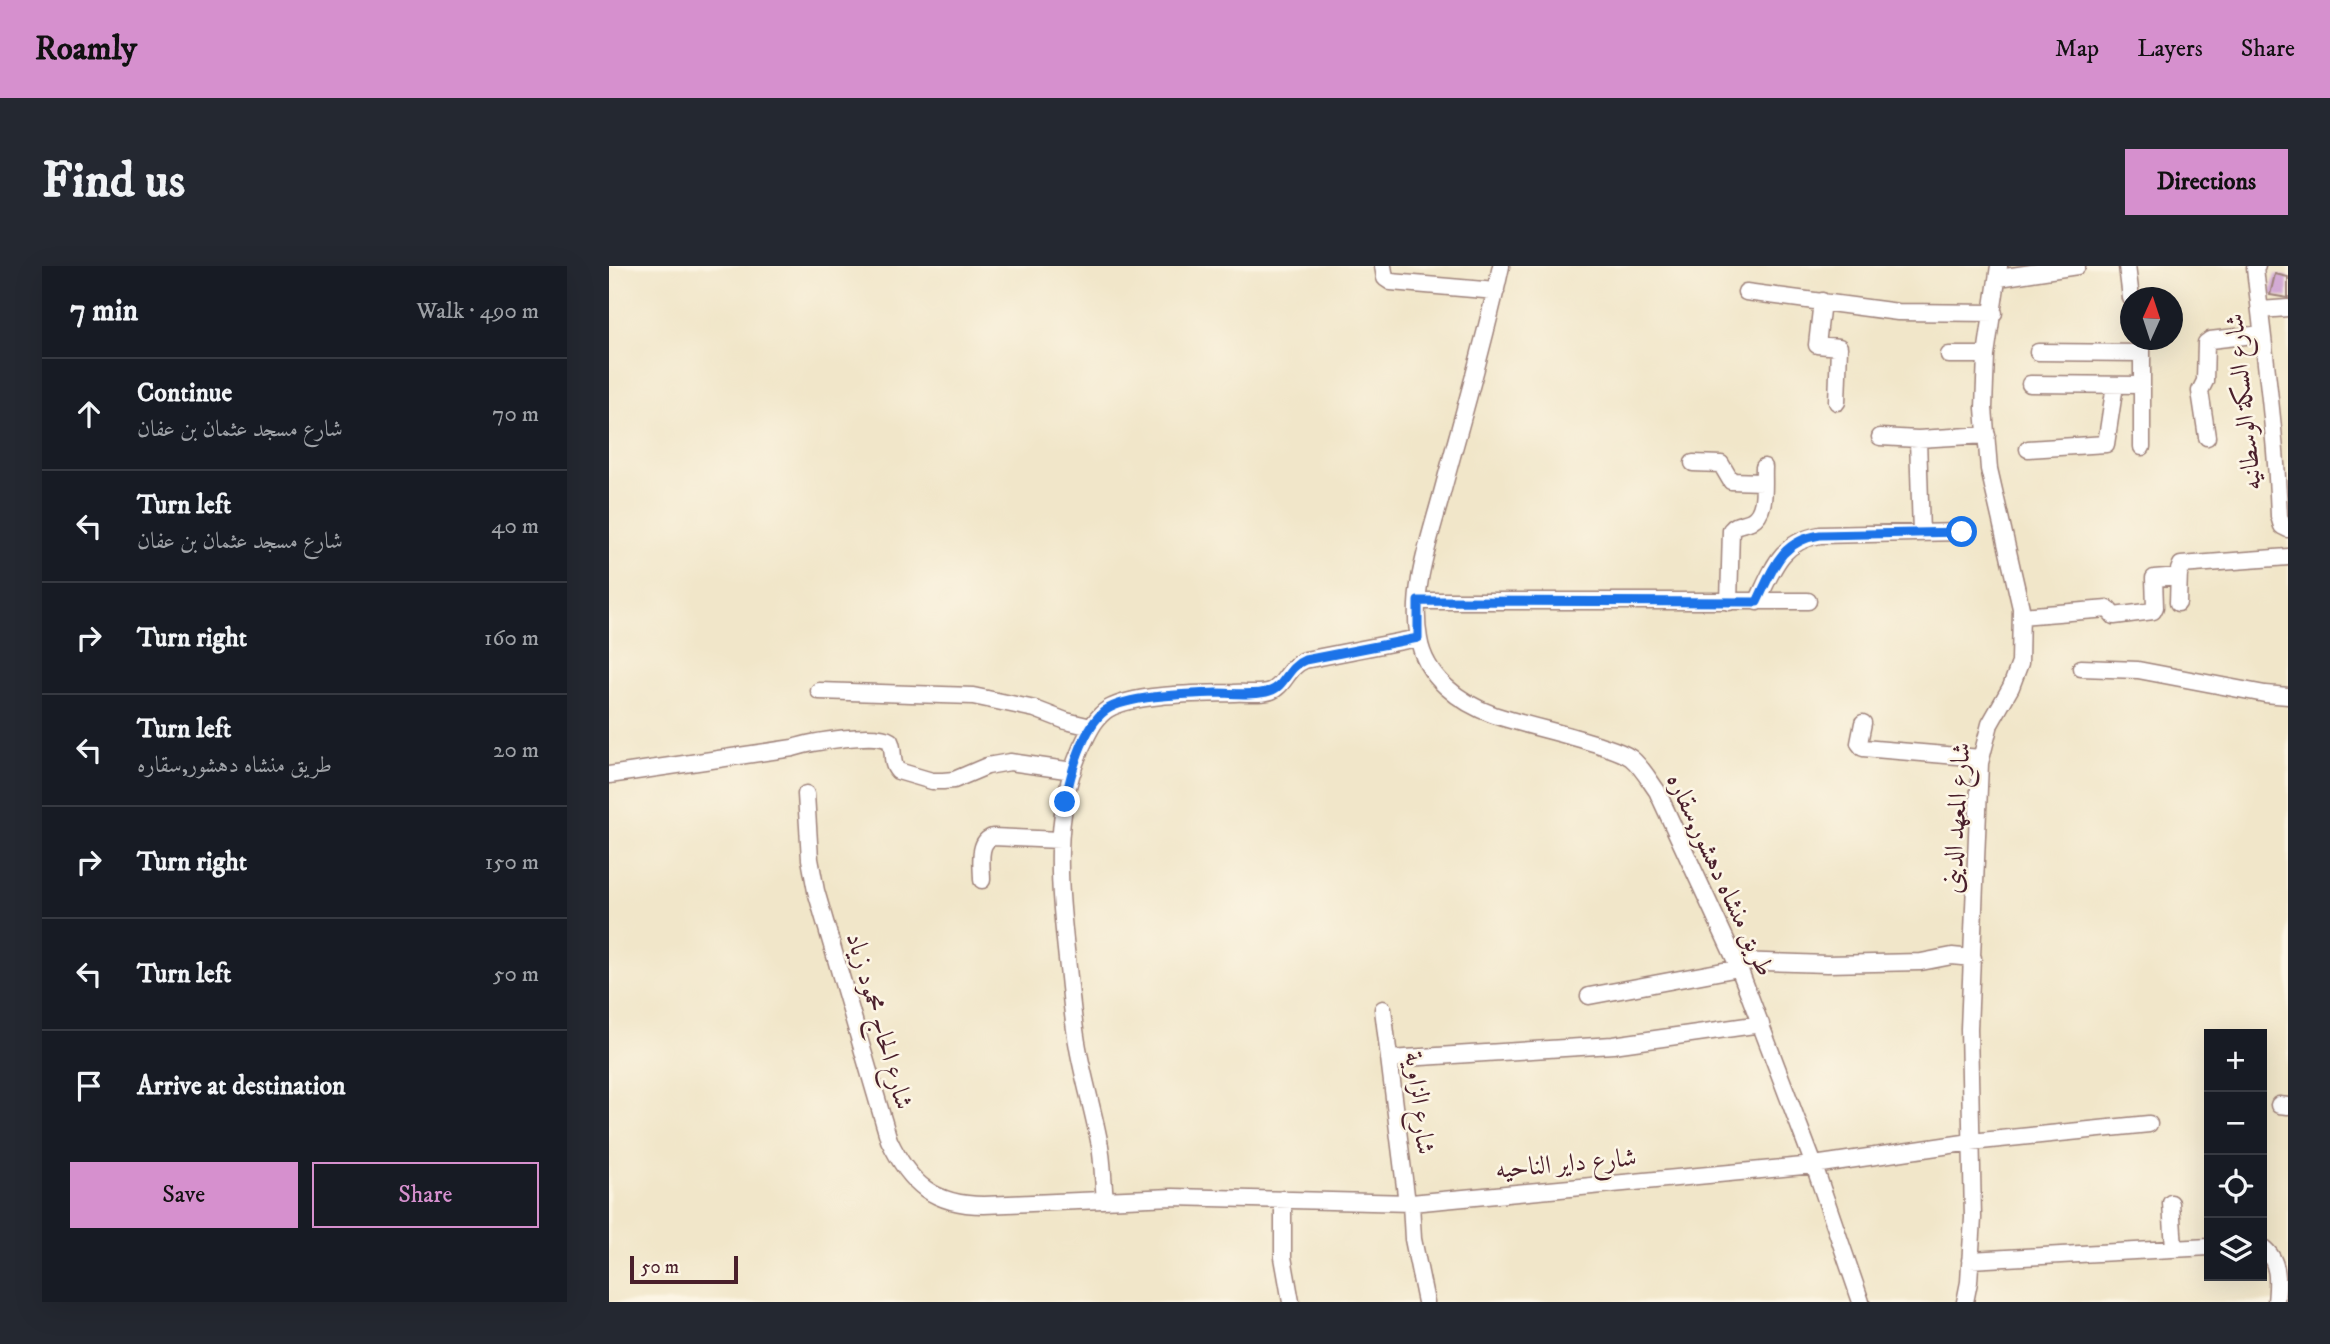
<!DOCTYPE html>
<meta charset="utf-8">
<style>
body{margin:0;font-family:"IM FELL DW Pica",Amiri,serif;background:#242831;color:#f1f3f6}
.controls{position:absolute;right:21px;bottom:21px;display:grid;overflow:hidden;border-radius:0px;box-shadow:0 7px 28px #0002}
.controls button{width:63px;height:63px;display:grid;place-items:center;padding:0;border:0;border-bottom:2px solid #363941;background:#171b24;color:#f1f3f6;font:35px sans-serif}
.compass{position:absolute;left:1511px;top:21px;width:63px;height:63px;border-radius:50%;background:#171b24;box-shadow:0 7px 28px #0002;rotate:3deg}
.scale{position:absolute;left:21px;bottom:18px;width:108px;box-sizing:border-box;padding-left:7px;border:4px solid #4a1f2b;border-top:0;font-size:19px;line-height:24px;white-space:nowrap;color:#4a1f2b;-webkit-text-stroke:5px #fcf5e5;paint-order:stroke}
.stop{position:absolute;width:21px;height:21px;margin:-16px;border:5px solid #1a73e8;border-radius:50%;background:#fff}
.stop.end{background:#1a73e8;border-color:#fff;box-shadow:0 2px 7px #0008}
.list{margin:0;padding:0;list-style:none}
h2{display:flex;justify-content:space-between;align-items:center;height:91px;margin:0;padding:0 28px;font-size:30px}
h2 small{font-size:23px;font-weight:400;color:#9ea1a6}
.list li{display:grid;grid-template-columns:46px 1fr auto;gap:21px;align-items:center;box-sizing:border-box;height:112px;padding:0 28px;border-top:2px solid #363941}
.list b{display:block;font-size:26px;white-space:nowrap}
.list p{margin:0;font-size:23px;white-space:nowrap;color:#9ea1a6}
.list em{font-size:23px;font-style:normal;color:#9ea1a6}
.actions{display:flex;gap:14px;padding:21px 28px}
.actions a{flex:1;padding:16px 0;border:2px solid #d690ce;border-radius:0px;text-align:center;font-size:24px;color:#d690ce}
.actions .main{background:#d690ce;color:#111}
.icon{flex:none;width:38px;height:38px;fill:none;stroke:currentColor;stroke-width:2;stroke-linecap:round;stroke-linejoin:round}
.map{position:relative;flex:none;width:1679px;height:1036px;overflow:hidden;border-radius:0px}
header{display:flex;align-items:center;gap:42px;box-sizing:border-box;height:98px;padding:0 35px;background:#d690ce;color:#111}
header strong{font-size:33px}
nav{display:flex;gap:38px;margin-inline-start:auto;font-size:24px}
.intro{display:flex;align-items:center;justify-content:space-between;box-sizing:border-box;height:168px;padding:0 42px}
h1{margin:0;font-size:49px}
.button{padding:18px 32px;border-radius:0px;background:#d690ce;color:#111;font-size:24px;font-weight:700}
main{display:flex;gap:42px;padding:0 42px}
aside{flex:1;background:#171b24;border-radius:0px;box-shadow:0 7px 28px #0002}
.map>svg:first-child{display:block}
.building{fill:#cc9ed2}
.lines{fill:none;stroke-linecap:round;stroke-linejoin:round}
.street-casing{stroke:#9e827a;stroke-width:19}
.street{stroke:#fff;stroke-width:16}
.route{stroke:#1a73e8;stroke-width:9}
.labels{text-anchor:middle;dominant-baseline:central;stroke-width:5;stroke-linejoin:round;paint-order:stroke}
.street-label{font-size:26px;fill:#4a1f2b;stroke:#fcf5e5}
</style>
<header>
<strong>Roamly</strong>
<nav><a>Map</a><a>Layers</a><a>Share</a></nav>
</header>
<div class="intro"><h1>Find us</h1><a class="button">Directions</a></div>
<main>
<aside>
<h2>7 min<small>Walk · 490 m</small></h2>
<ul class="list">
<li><svg class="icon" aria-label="ahead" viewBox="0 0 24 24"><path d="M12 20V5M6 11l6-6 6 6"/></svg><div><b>Continue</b><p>شارع مسجد عثمان بن عفان</p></div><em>70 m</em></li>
<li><svg class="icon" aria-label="left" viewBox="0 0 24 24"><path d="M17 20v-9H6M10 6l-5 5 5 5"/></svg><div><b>Turn left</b><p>شارع مسجد عثمان بن عفان</p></div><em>40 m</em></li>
<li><svg class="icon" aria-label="right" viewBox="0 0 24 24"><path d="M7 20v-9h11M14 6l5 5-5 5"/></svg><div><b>Turn right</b></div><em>160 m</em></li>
<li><svg class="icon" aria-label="left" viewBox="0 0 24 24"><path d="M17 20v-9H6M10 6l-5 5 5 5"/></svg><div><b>Turn left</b><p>طريق منشاه دهشور,سقاره</p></div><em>20 m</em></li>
<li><svg class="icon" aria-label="right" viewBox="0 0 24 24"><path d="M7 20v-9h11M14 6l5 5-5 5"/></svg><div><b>Turn right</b></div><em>150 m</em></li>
<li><svg class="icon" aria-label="left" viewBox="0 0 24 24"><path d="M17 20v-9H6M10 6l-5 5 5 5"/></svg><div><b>Turn left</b></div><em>50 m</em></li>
<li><svg class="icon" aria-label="arrive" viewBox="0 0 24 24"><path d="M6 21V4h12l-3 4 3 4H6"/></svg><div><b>Arrive at destination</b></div></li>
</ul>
<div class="actions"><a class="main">Save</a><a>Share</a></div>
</aside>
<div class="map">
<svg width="1679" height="1036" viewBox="0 0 1679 1036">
<rect width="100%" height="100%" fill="#fcf5e5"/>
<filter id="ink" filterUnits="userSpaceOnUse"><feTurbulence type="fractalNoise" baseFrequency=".0143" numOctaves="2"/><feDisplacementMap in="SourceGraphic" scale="14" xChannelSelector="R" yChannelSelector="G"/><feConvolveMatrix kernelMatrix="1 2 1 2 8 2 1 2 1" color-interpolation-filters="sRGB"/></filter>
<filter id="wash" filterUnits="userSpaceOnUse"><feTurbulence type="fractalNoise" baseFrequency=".00686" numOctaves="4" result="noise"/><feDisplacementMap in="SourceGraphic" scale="28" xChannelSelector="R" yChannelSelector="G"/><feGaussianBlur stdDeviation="1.57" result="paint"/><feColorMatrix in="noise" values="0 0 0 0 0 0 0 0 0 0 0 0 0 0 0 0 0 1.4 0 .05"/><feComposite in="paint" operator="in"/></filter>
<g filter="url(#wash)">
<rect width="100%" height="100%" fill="#f1e6c9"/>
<g id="blocks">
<path class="building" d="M1666,8L1679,11V32L1661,29Z"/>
</g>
</g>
<g filter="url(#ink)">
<use href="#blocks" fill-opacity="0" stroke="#9e827a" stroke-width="2"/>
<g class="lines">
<defs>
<path id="street" d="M774,0L776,12L782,16L887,25
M892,0C876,76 853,152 833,227C821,273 801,325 810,373C816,411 851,437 885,449C919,460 954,467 988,478C999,482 1012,485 1022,492C1033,501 1040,514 1048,525L1130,702L1205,899L1252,1036
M1518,0L1522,32
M1648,0L1646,2C1655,85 1667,167 1670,250L1673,260L1679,263
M1390,12L1468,0
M1137,26L1289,46L1385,47
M1213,35L1208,79L1230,81L1228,136
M1651,44L1679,42
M1429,86L1533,87
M1340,89H1377
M1421,118L1533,119
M1271,171L1309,173L1378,169
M1598,171L1591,125L1596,115L1597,77L1601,74L1653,68
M1309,173L1312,267
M1533,181V74
M1419,183L1497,178L1506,119
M1084,197L1112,198L1122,215L1154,216
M809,335H1199
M1120,336L1122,264C1127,257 1134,259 1142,255C1159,246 1154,217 1155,201
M1148,336C1164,303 1171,276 1211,269L1353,266
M1569,337L1570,304L1572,299L1679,291
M1412,350L1499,343L1505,350L1544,345L1546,341L1545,312L1570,310
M1472,402L1529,404L1656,428L1679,430
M210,425L364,430L426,443L457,455L482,461
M1254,457L1250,477L1254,482L1372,492
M0,509L184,482C202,476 267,465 281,475C286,485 281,497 289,505L323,515H334L345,514L378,500L401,496L464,505
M197,528L201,593L207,625L280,874C301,918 325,939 375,939L564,931L802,937L1205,899L1362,876L1540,858
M373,614C373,600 368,575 384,571L451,574
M1127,695L1218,698L1312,696L1343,690L1364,692
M980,730L1130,702
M774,743L798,937
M780,793L1004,779L1152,758
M1670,839L1679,840
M496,933C494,916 494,898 491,880C485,847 475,815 469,782C464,756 462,729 459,702C451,628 441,553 472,482C479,468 485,452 499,443C526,427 592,428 625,427C636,426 651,429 662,425C676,420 678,401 696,394L809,372
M674,933V991L682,1036
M802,937L804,973L817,1036
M1562,937L1565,982
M1653,981C1671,994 1669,1016 1667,1036
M1361,994L1600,981
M1356,1036L1360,1016L1364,952L1360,763L1371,497L1381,458L1402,421L1411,397L1412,342L1380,203L1375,142L1377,89L1390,0"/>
</defs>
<use href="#street" class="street-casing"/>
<use href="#street" class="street"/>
</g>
</g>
<g class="lines" filter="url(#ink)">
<path class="route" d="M456,536C461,510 474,460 497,444C519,429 581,428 608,427C624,427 646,430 661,425C676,421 678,401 696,394L809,372V335L1148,336C1164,303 1171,275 1211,269L1353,266"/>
</g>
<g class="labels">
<g class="street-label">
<text transform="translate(1635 136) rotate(-96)">شارع السكة الوسطانيه</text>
<text transform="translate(1348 552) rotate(-86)">شارع المعهد الدينى</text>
<text transform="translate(1111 609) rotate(65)">طريق منشاه دهشور,سقاره</text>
<text transform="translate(270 755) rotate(74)">شارع الحاج محمود زياد</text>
<text transform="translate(810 837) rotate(83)">شارع الزاوية</text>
<text transform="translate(957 898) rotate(-5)">شارع داير الناحيه</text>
</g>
</g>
</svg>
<div class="controls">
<button>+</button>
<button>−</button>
<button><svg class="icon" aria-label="locate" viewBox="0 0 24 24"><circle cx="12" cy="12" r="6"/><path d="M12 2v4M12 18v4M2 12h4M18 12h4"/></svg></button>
<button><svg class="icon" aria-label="layers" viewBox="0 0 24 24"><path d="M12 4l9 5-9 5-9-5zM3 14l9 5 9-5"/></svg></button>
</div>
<svg class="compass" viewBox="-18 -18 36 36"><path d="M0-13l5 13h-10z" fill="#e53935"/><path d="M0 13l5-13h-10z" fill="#9ea1a6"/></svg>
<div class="scale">50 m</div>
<div class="stop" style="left:1353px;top:266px"></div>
<div class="stop end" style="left:456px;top:536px"></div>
</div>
</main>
